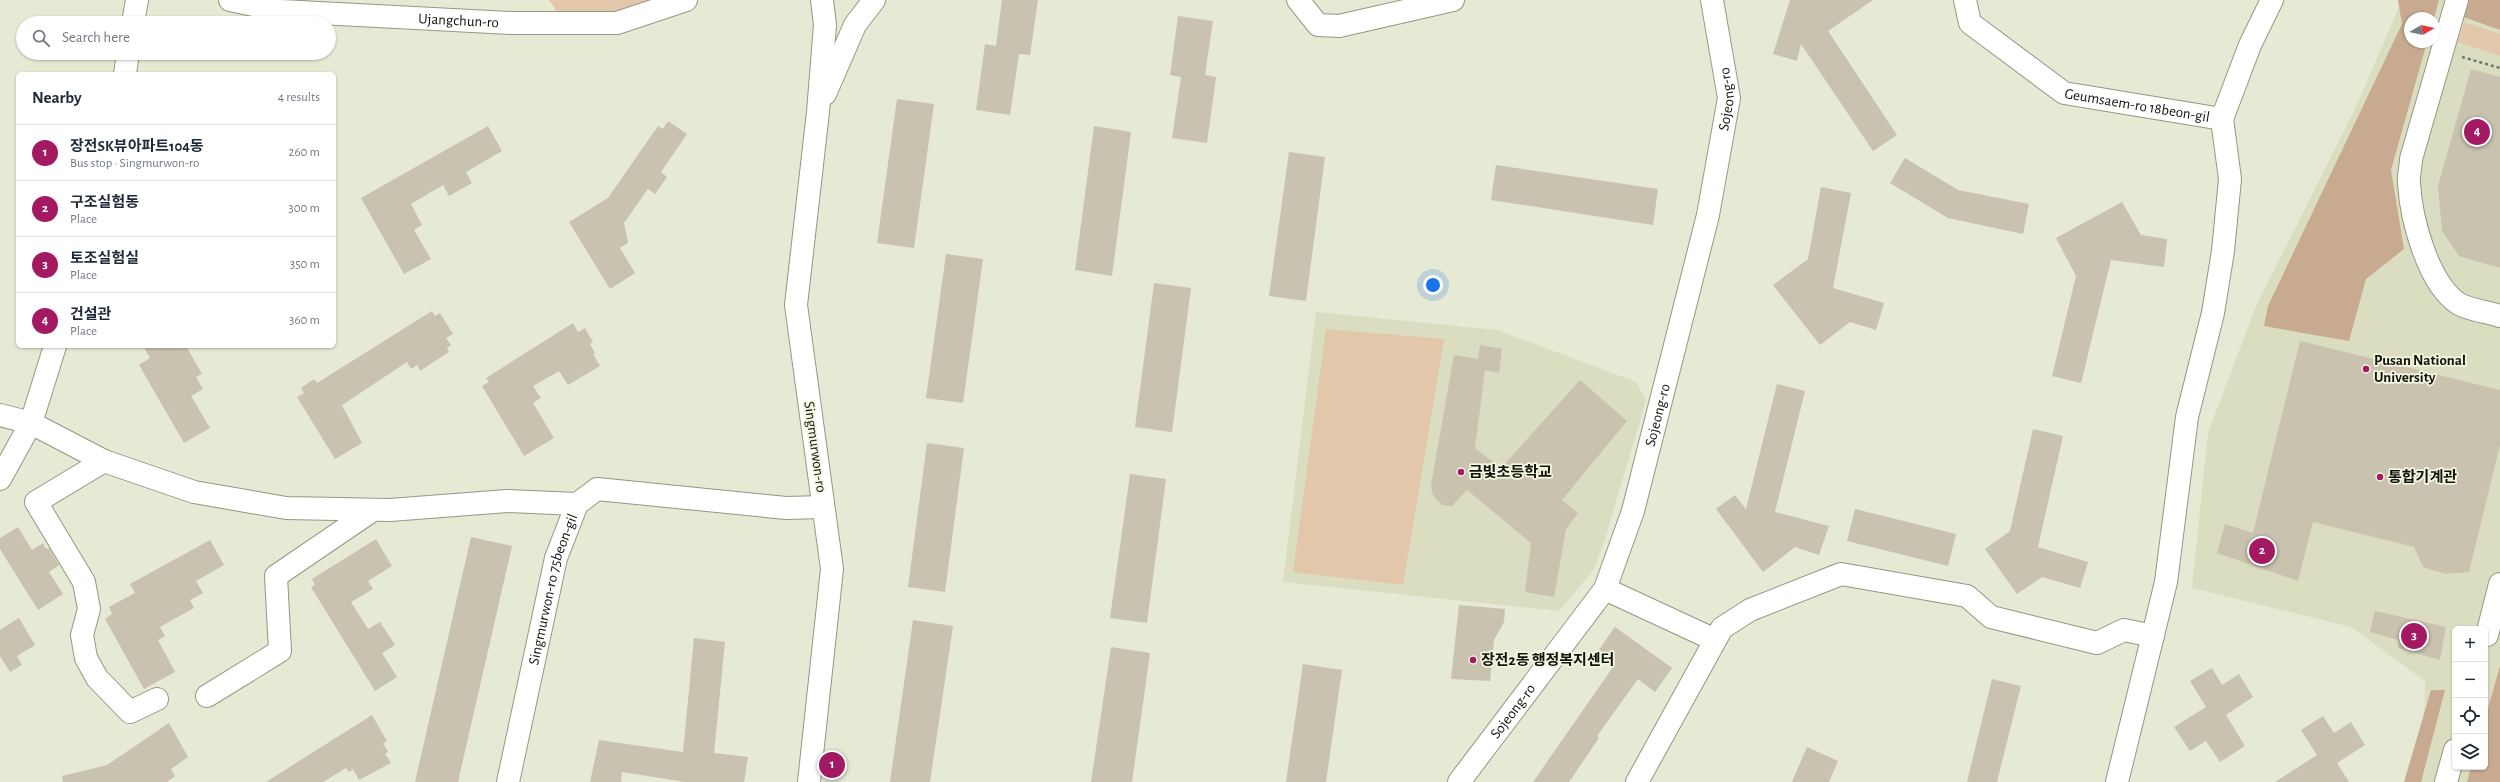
<!DOCTYPE html>
<meta charset="utf-8">
<style>
body{margin:0;font-family:"Alegreya Sans","Noto Sans KR",sans-serif;background:#f2f2f3;color:#1f2937}
.controls{position:absolute;right:12px;bottom:12px;display:grid;overflow:hidden;border-radius:6px;box-shadow:0 1px 3px #0004}
.controls button{width:36px;height:36px;display:grid;place-items:center;padding:0;border:0;border-bottom:1px solid #e0e1e3;background:#fff;color:#1f2937;font:20px sans-serif}
.compass{position:absolute;left:2404px;top:12px;width:36px;height:36px;border-radius:50%;background:#fff;box-shadow:0 1px 3px #0004;rotate:81deg}
.you{position:absolute;left:1433px;top:285px;width:14px;height:14px;margin:-10px;border:3px solid #fff;border-radius:50%;background:#1a73e8;box-shadow:0 0 0 6px #1a73e833}
.badge{display:grid;place-items:center;width:26px;height:26px;border-radius:50%;background:#a41a62;color:#fff;font-size:13px;font-weight:700}
.pin{position:absolute;translate:-50% -50%;border:2px solid #fff;box-shadow:0 1px 4px #0006}
.list{margin:0;padding:0;list-style:none}
h2{display:flex;justify-content:space-between;align-items:center;height:52px;margin:0;padding:0 16px;font-size:17px}
h2 small{font-size:13px;font-weight:400;color:#747a83}
.list li{display:grid;grid-template-columns:26px 1fr auto;gap:12px;align-items:center;box-sizing:border-box;height:56px;padding:0 16px;border-top:1px solid #e0e1e3}
.list b{display:block;font-size:15px;white-space:nowrap}
.list p{margin:0;font-size:13px;white-space:nowrap;color:#747a83}
.list em{font-size:13px;font-style:normal;color:#747a83}
.icon{flex:none;width:22px;height:22px;fill:none;stroke:currentColor;stroke-width:2;stroke-linecap:round;stroke-linejoin:round}
.map{position:relative;flex:none;width:2500px;height:782px;overflow:hidden}
.search{position:absolute;background:#fff;box-shadow:0 1px 3px #0004;left:16px;top:16px;width:320px;height:44px;display:flex;align-items:center;gap:10px;box-sizing:border-box;padding:0 14px;border-radius:22px;color:#747a83;font-size:15px}
.panel{position:absolute;background:#fff;box-shadow:0 1px 3px #0004;left:16px;top:72px;width:320px;height:276px;border-radius:6px}
.map>svg:first-child{display:block}
.built{fill:#daddc0;fill-rule:evenodd}
.green{fill:#e3c7ab}
.forest{fill:#c7aa8f}
.building{fill:#c9c2ae}
.lines{fill:none;stroke-linecap:round;stroke-linejoin:round}
.minor-casing{stroke:#959783;stroke-width:24}
.major-casing{stroke:#959783;stroke-width:24}
.path{stroke:#727466;stroke-width:2.5;stroke-dasharray:3 3;stroke-linecap:butt}
.minor{stroke:#fff;stroke-width:22}
.major{stroke:#fff;stroke-width:22}
.poi-dot{fill:#a41a62;stroke:#f3f6e0;stroke-width:1.5}
.labels{text-anchor:middle;dominant-baseline:central;stroke-width:3.5;stroke-linejoin:round;paint-order:stroke}
.street-label{font-size:15px;fill:#12130b;stroke:#f3f6e0}
.poi-label{font-size:15px;font-weight:bold;fill:#12130b;stroke:#f3f6e0;text-anchor:start}
</style>
<div class="map">
<svg width="2500" height="782" viewBox="0 0 2500 782">
<rect width="100%" height="100%" fill="#e6e9d3"/>
<path class="built" d="M2402,0H2500V782H2411L2424,741L2425,681L2351,627L2192,588L2208,433L2256,306L2356,107ZM2410,18H2434V42H2410ZM2455,629H2485V767H2455Z
M1316,312L1497,330L1636,382L1646,401L1604,542L1594,569L1559,611L1283,582Z"/>
<path class="green" d="M549,0H670L568,28Z
M2464,22L2500,34V56L2458,42Z
M1326,329L1444,339L1403,585L1293,572Z"/>
<path class="forest" d="M2398,0H2439L2434,18H2410V42H2427L2391,170L2404,249L2366,279L2349,341L2264,326L2268,306L2402,24Z
M2463,0H2500V30L2458,15Z
M2500,666V782H2467L2471,767H2485V719Z
M2431,690H2445L2421,782H2404Z"/>
<path class="building" d="M1002,0H1038L1030,55L1019,54L1010,115L976,110L985,44L996,46Z
M1790,0H1873L1828,31L1897,135L1873,151L1801,44L1797,61L1773,54Z
M1178,16L1213,21L1205,75L1216,77L1207,143L1172,138L1181,77L1170,75Z
M2471,69L2500,77V268L2459,256L2442,231L2438,186Z
M897,99L934,104L914,248L877,243Z
M668,121L687,134L661,172L667,177L655,194L648,189L624,223L628,243L620,248L635,273L610,289L569,222L608,198L658,126L663,129Z
M488,126L502,151L466,172L472,183L449,196L443,185L411,204L422,225L414,230L431,259L404,274L361,198Z
M1094,126L1131,132L1112,276L1075,270Z
M1289,152L1325,157L1306,301L1269,296Z
M1905,158L1958,190L2029,204L2023,234L1948,218L1890,183Z
M1496,165L1658,189L1653,225L1491,200Z
M1821,187L1851,193L1833,288L1884,303L1876,330L1850,322L1820,345L1773,285L1808,259Z
M2122,202L2141,235L2167,239L2164,267L2111,260L2081,383L2052,376L2076,276L2056,238Z
M946,254L983,259L963,403L926,398Z
M1154,283L1191,288L1172,432L1135,427Z
M432,311L435,316L440,313L453,334L446,338L451,345L447,348L449,352L420,371L417,365L411,369L407,362L342,405L362,443L335,459L297,397L304,393L301,388L314,379L317,383Z
M573,323L578,332L585,328L593,342L590,344L595,353L593,354L600,366L568,385L559,371L533,386L541,398L533,403L554,438L524,456L482,386L489,382L486,378Z
M2300,341L2500,390V445L2469,572L2445,574L2423,567L2414,547L2313,522L2298,581L2217,553L2225,524L2253,533Z
M1480,345L1502,349L1499,373L1485,370L1475,448L1501,468L1580,380L1627,421L1562,500L1578,513L1566,529L1554,597L1525,592L1531,543L1467,490L1452,506L1442,505L1433,496L1431,485L1454,355L1478,359Z
M143,346H186L202,374L196,377L203,389L191,396L210,428L184,443L139,365L150,358Z
M1777,384L1805,391L1775,512L1829,526L1819,555L1795,547L1763,572L1716,509L1735,495L1746,509Z
M2033,429L2063,436L2038,547L2088,562L2080,588L2042,577L2017,594L1985,549L2010,531Z
M927,443L964,448L945,592L908,587Z
M1130,474L1166,479L1147,623L1110,618Z
M1855,509L1956,534L1948,566L1847,541Z
M18,527L32,550L43,543L46,549L49,548L59,565L49,572L63,594L38,610L0,549V538Z
M471,537L512,546L458,782H415Z
M376,539L392,566L368,581L373,589L351,602L368,629L380,622L395,645L382,653L397,677L375,691L311,587L315,585L312,579Z
M210,540L224,565L196,581L203,593L190,600L194,608L160,627L165,636L158,640L175,672L144,689L105,619L112,614L109,607L135,593L130,584Z
M1459,605L1505,609L1504,622L1494,640L1490,681L1451,679Z
M2375,611L2446,627L2440,660L2398,648V640L2370,632Z
M19,618L35,645L17,656L22,665L10,672L0,656V630Z
M913,620L953,626L930,782H890Z
M1615,627L1672,668L1655,692L1638,679L1597,736L1599,738L1569,782H1533L1615,664L1598,651Z
M694,638L725,642L714,753L748,757L744,782H685L622,772L621,782H590L599,740L683,752Z
M1111,647L1150,653L1132,782H1091Z
M1303,664L1342,670L1326,782H1286Z
M2212,668L2222,685L2239,674L2253,697L2226,715L2245,746L2220,762L2206,741L2190,751L2174,727L2206,707L2190,681Z
M1992,679L2021,686L1997,782H1967Z
M372,715L387,741L383,743L388,752L385,754L391,763L359,780L353,769L349,772L346,768L323,782H266Z
M2323,716L2334,733L2351,722L2365,745L2337,763L2349,782H2275L2317,755L2301,730Z
M169,723L188,757L171,769L175,776L167,782H63L62,776L107,765Z
M1807,747L1838,761L1829,782H1792Z"/>
<g class="lines">
<defs>
<g id="minor">
<path d="M1298,0L1318,25L1339,26L1453,0"/>
<path id="s1" d="M1965,0L1970,23L2064,93L2222,119L2250,45L2272,0"/>
<path d="M2457,0L2411,159C2411,167 2408,176 2409,183C2411,219 2428,284 2459,304C2470,310 2488,312 2500,316"/>
<path d="M133,23L137,0"/>
<path d="M125,74L128,53"/>
<path d="M0,415L31,423L104,461L194,492L286,508L390,510L507,501L577,504"/>
<path d="M104,461L36,502L84,582L89,609L82,635L86,658L97,678L130,712L157,699"/>
<path d="M0,479L31,423L55,346"/>
<path d="M1605,589L1715,640"/>
<path d="M2487,635L2500,584"/>
<path d="M207,696L280,651L276,576L373,510"/>
<path id="s2" d="M508,782L556,558L577,504L597,489L786,508L823,507"/>
<path id="s3" d="M1459,782L1605,589L1633,511L1708,215L1729,98L1712,0"/>
<path d="M1637,782L1722,628L1750,610L1841,574L1967,596L1991,617L2097,643L2124,630L2153,636"/>
<path d="M2117,782L2166,582L2187,417L2213,313L2223,251L2230,179L2222,119"/>
<path d="M2446,782L2455,750"/>
</g>
<g id="major">
<path id="s4" d="M230,0L281,11L511,23H617L686,0"/>
<path d="M825,94L855,25L874,0"/>
<path d="M809,782L832,569L796,305L818,112L825,25L822,0"/>
</g>
</defs>
<use href="#minor" class="minor-casing"/>
<use href="#major" class="major-casing"/>
<path class="path" d="M2462,57L2500,68"/>
<use href="#minor" class="minor"/>
<use href="#major" class="major"/>
</g>
<g class="poi-dot">
<circle cx="2366" cy="369" r="4"/>
<circle cx="1461" cy="472" r="4"/>
<circle cx="2380" cy="477" r="4"/>
<circle cx="1473" cy="660" r="4"/>
</g>
<g class="labels">
<g class="street-label">
<text stroke="none"><textPath href="#s4" startOffset="230">Ujangchun-ro</textPath></text>
<text stroke="none"><textPath href="#s3" startOffset="748">Sojeong-ro</textPath></text>
<text stroke="none"><textPath href="#s1" startOffset="215">Geumsaem-ro 18beon-gil</textPath></text>
<text stroke="none"><textPath href="#s3" startOffset="424">Sojeong-ro</textPath></text>
<text transform="translate(815 447) rotate(82)">Singmurwon-ro</text>
<text stroke="none"><textPath href="#s2" startOffset="198">Singmurwon-ro 75beon-gil</textPath></text>
<text stroke="none"><textPath href="#s3" startOffset="89">Sojeong-ro</textPath></text>
</g>
<g class="poi-label">
<text x="2374" y="360">Pusan National<tspan x="2374" dy="17">University</tspan></text>
<text x="1469" y="472">금빛초등학교</text>
<text x="2388" y="477">통합기계관</text>
<text x="1481" y="660">장전2동 행정복지센터</text>
</g>
</g>
</svg>
<div class="controls">
<button>+</button>
<button>−</button>
<button><svg class="icon" aria-label="locate" viewBox="0 0 24 24"><circle cx="12" cy="12" r="6"/><path d="M12 2v4M12 18v4M2 12h4M18 12h4"/></svg></button>
<button><svg class="icon" aria-label="layers" viewBox="0 0 24 24"><path d="M12 4l9 5-9 5-9-5zM3 14l9 5 9-5"/></svg></button>
</div>
<svg class="compass" viewBox="-18 -18 36 36"><path d="M0-13l5 13h-10z" fill="#e53935"/><path d="M0 13l5-13h-10z" fill="#747a83"/></svg>
<div class="you"></div>
<div class="pin badge" style="left:832px;top:765px">1</div>
<div class="pin badge" style="left:2262px;top:551px">2</div>
<div class="pin badge" style="left:2414px;top:636px">3</div>
<div class="pin badge" style="left:2477px;top:132px">4</div>
<div class="search"><svg class="icon" aria-label="search" viewBox="0 0 24 24"><circle cx="10" cy="10" r="6"/><path d="M15 15l6 6"/></svg>Search here</div>
<section class="panel">
<h2>Nearby<small>4 results</small></h2>
<ul class="list">
<li><span class="badge">1</span><div><b>장전SK뷰아파트104동</b><p>Bus stop · Singmurwon-ro</p></div><em>260 m</em></li>
<li><span class="badge">2</span><div><b>구조실험동</b><p>Place</p></div><em>300 m</em></li>
<li><span class="badge">3</span><div><b>토조실험실</b><p>Place</p></div><em>350 m</em></li>
<li><span class="badge">4</span><div><b>건설관</b><p>Place</p></div><em>360 m</em></li>
</ul>
</section>
</div>
